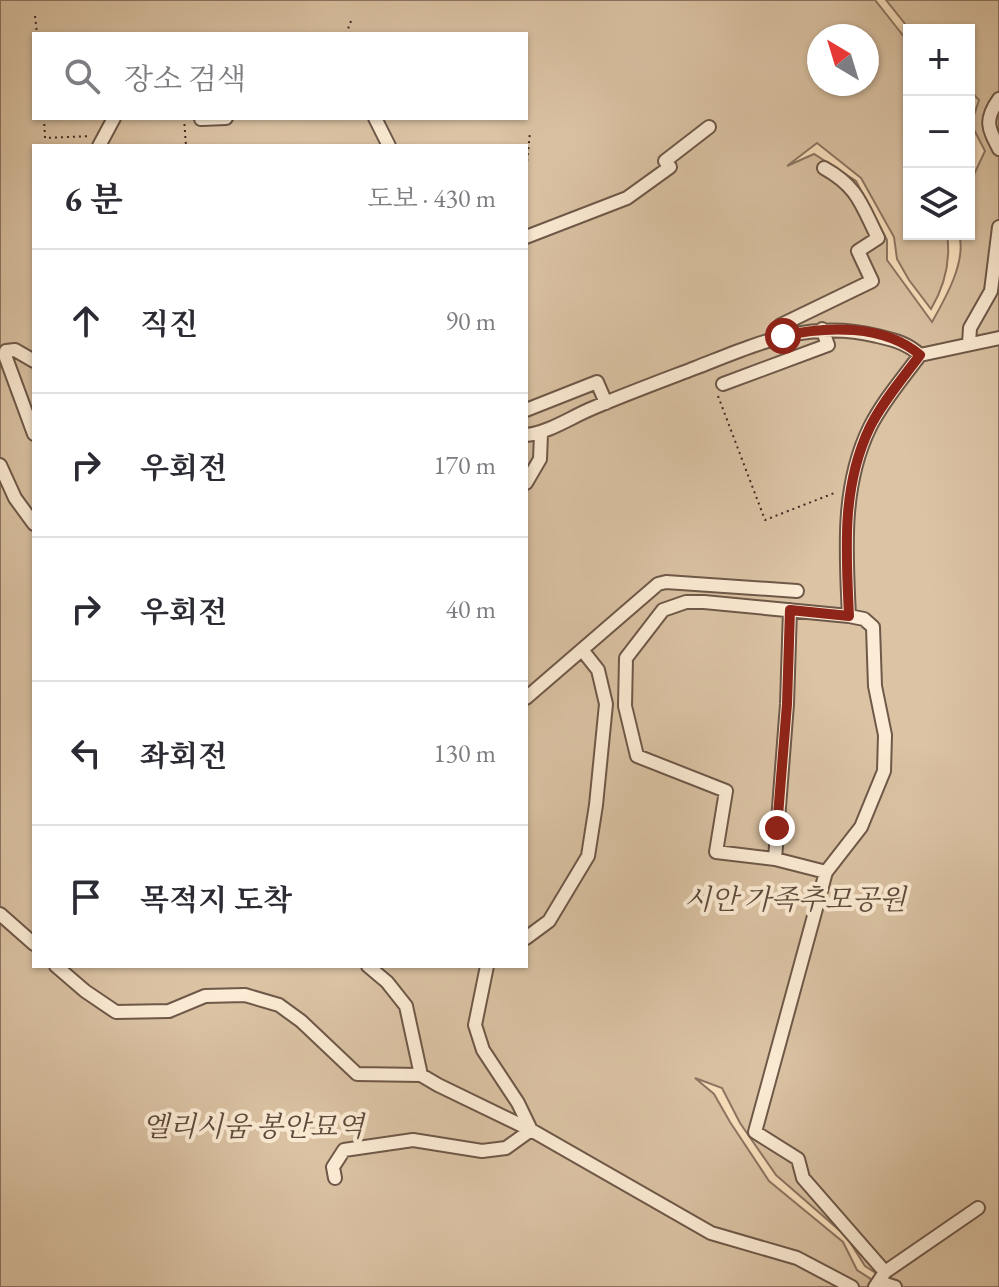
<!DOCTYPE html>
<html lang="ko">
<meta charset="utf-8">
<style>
body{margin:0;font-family:"EB Garamond","Noto Serif KR",serif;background:#f2f2f3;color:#2b2b33}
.controls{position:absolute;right:24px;top:24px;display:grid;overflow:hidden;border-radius:0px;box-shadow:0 2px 6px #0004}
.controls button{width:72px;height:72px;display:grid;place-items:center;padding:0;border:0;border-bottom:2px solid #e1e1e2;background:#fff;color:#2b2b33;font:40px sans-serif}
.compass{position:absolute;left:807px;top:24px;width:72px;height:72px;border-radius:50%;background:#fff;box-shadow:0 2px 6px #0004;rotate:322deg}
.stop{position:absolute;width:24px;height:24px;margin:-18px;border:6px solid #8f2418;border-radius:50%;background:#fff}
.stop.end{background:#8f2418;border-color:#fff;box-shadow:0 2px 8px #0008}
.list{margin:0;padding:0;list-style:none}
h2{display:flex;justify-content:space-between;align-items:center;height:104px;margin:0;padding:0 32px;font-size:34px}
h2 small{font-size:26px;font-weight:400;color:#7c7c81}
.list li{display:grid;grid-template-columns:52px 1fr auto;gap:24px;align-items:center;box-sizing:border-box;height:144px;padding:0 32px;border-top:2px solid #e1e1e2}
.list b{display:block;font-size:30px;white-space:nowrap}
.list em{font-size:26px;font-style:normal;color:#7c7c81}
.icon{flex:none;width:44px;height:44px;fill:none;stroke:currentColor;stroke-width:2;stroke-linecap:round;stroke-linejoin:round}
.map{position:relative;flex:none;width:999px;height:1287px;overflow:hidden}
.search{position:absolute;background:#fff;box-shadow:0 2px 6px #0004;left:32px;top:32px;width:496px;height:88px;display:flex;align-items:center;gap:20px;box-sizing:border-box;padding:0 28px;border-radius:0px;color:#7c7c81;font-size:30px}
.panel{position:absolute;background:#fff;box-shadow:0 2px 6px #0004;left:32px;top:144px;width:496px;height:824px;border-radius:0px}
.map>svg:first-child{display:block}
.green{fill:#dbc3a4;stroke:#8d7663;stroke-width:2;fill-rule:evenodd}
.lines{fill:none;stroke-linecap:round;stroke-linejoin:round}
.minor-casing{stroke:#6e5849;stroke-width:16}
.path{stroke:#3f2a22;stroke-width:2;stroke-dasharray:2 4;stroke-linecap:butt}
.minor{stroke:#fcecd5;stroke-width:12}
.route{stroke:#8f2418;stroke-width:10}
.labels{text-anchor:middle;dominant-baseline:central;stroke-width:8;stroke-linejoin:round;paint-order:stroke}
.park-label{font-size:28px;font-style:italic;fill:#5e493c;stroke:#fcecd5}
</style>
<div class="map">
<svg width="999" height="1287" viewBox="0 0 999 1287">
<rect width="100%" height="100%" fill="#fbe2bf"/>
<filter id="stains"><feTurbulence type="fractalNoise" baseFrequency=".0025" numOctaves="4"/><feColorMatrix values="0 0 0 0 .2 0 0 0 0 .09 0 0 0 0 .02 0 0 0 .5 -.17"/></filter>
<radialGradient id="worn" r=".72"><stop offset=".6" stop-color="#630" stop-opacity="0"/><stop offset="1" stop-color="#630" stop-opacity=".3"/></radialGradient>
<path class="green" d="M0,0H875L909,43V234H947C951,261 944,287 931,309L909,280L897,259L894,237L861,178L817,143L787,166L814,154L856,181L887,240V260L932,322C945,299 967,261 959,234H969V185L985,151L971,124L979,100L969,90V30H910L886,0H999V1287H897L865,1266L846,1236L776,1175L740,1123L722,1088L695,1078L714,1094L730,1122L769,1181L843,1242L857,1270L883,1287H0ZM34,34H526V118H34ZM819,36H867V84H819ZM34,146H526V966H34Z"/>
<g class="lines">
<defs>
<path id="minor" d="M999,99C984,120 988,128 999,149
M375,118L389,146
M201,119L226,118
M99,146L114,118
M526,237L627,198L670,167L665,161L709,127
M783,336L781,325L872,281L858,251L878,238C861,204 858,187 824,168
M969,343L970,328L991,291L999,227
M34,361L15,350L6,351V358L34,434
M723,384L828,345L822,329
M526,410L597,382L606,403
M526,435C548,433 571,417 593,408C626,394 661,381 695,368C757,344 808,319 877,336C894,340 907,343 920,355
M0,465L15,498L34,524
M526,483L540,459L541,434
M849,616C846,552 841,486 870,427C883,401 903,378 920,355L999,338
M526,698L658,584L666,582L797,591
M775,859L787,704L790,610
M826,872L861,827L884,771L885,735L875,686L873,627L864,619L849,616L704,602H686L663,610L626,658L625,706L637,756L726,791L716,852L775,859L826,872L755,1132L798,1159L803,1178L885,1272
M0,914L34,944
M526,938L549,921L588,856L596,805L606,704L598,670L583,651
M56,966L85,991L116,1012L169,1011L205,996L245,995L279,1005L301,1021L357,1074L421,1075
M368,966L387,982L406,1006L421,1075L438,1085L531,1130L711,1233L797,1258L852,1287
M335,1178L333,1167L344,1150L413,1140L482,1151L506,1148L531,1130L518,1103L483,1050L475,1025L487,966
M879,1282L895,1287
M875,1287L885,1272L978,1208"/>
</defs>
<use href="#minor" class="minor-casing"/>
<path class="path" d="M35,16L37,34
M346,34L351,21
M44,118L45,138L90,136
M184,118L186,146
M526,173L530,132
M718,396L765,520L837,492"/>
<use href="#minor" class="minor"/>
</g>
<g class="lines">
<path class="route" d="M777,828L787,704L790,610L849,616C846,552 841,487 870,427C883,401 903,378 920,355C884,324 826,326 783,336"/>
</g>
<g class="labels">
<g class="park-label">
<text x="795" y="899">시안 가족추모공원</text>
<text x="253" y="1126">엘리시움 봉안묘역</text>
</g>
</g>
<rect width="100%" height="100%" filter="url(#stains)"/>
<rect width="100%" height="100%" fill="url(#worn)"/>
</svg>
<div class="controls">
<button>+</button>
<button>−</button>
<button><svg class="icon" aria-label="layers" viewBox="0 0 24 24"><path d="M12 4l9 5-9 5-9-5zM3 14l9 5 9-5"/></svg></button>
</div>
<svg class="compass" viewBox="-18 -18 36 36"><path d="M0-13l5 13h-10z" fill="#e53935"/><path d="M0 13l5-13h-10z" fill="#7c7c81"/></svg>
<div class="stop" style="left:783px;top:336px"></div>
<div class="stop end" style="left:777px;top:828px"></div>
<div class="search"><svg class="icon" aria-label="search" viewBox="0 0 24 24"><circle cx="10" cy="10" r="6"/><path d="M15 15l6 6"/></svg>장소 검색</div>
<section class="panel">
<h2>6 분<small>도보 · 430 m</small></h2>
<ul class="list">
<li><svg class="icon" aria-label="ahead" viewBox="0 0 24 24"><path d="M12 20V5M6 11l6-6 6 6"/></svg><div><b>직진</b></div><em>90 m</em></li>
<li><svg class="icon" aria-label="right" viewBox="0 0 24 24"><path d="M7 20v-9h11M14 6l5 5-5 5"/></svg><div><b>우회전</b></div><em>170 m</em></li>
<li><svg class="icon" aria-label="right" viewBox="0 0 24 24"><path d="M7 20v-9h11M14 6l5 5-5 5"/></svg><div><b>우회전</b></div><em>40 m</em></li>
<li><svg class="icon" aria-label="left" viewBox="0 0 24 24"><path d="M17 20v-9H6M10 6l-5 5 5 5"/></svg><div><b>좌회전</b></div><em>130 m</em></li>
<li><svg class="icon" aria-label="arrive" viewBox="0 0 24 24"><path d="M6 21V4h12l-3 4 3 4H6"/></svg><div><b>목적지 도착</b></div></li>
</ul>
</section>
</div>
